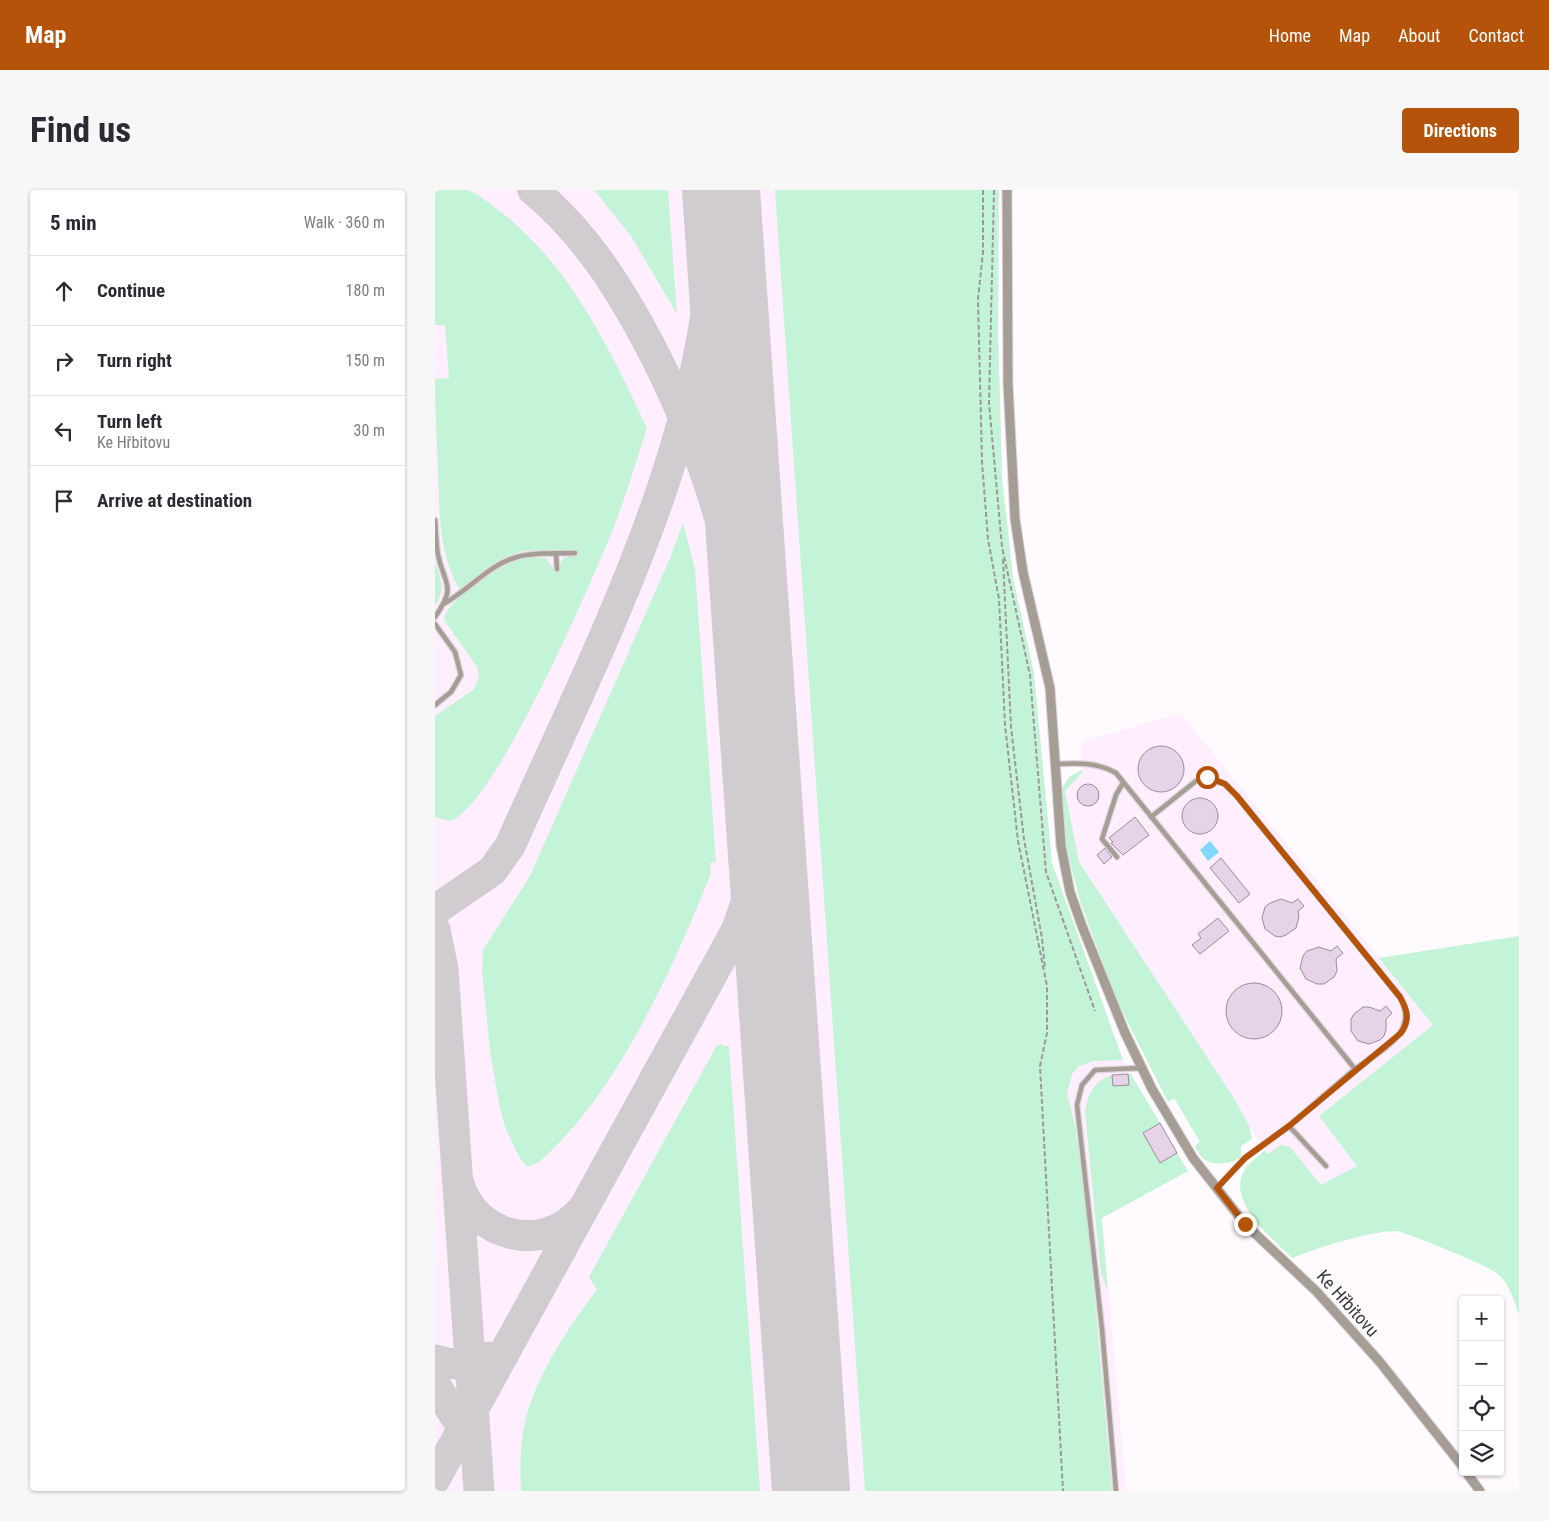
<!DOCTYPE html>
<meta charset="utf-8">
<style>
body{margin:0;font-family:"Roboto Condensed",sans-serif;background:#f7f7f7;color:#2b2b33}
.controls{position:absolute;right:15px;bottom:15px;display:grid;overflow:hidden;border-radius:5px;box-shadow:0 1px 4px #0004}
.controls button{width:45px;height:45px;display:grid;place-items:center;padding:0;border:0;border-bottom:1px solid #e1e1e2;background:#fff;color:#2b2b33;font:25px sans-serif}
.stop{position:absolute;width:15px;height:15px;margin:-11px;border:4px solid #b45309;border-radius:50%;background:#fff}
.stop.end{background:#b45309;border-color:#fff;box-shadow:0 1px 5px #0008}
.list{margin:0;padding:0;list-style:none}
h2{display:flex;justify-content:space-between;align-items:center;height:65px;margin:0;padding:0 20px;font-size:21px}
h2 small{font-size:16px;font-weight:400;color:#7c7c81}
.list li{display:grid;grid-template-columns:32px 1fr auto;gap:15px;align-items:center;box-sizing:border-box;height:70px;padding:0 20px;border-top:1px solid #e1e1e2}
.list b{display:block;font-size:19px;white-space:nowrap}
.list p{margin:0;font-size:16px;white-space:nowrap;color:#7c7c81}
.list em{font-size:16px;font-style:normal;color:#7c7c81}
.icon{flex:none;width:28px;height:28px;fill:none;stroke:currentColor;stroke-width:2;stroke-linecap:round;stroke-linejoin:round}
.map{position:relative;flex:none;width:1084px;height:1301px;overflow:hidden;border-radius:5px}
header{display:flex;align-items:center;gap:30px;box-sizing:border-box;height:70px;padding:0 25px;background:#b45309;color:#fff}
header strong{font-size:24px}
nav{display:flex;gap:28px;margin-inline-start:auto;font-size:18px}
.intro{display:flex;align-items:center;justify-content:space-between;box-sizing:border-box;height:120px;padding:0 30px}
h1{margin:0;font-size:35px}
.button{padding:12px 22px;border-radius:5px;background:#b45309;color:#fff;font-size:18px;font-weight:700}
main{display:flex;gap:30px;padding:0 30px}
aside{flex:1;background:#fff;border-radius:5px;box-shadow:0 1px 4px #0004}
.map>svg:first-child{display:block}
.built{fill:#feeefe}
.green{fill:#c3f4d7}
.water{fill:#82d8fc}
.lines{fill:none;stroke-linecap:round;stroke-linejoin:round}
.taxiway{stroke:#d0ccd0;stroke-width:31}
.runway{stroke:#d0ccd0;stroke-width:78}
.building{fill:#e7d3e8;stroke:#9d8a9d}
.service-casing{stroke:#dcd7dc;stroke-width:7}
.minor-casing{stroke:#dcd7dc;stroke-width:11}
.path{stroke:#9d979d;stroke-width:2;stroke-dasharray:5 2.5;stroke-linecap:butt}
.service{stroke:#a69d95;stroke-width:4.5}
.minor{stroke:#a69d95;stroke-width:9}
.route{stroke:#b45309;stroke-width:6}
.labels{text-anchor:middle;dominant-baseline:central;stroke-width:4.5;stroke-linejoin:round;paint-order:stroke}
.street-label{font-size:18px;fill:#413941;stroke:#fff}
</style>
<header>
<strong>Map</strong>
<nav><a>Home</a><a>Map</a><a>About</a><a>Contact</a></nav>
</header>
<div class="intro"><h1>Find us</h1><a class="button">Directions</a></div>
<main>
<aside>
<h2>5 min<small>Walk · 360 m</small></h2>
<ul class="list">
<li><svg class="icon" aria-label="ahead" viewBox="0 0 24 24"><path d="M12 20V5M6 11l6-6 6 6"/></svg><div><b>Continue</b></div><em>180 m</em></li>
<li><svg class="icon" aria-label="right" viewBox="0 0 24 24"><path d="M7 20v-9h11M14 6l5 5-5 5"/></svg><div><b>Turn right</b></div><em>150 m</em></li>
<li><svg class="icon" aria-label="left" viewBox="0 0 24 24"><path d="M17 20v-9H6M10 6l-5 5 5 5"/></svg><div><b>Turn left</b><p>Ke Hřbitovu</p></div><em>30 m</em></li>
<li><svg class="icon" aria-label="arrive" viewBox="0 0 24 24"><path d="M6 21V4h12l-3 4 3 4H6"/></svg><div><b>Arrive at destination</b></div></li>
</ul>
</aside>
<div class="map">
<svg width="1084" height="1301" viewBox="0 0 1084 1301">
<rect width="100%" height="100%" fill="#fefafe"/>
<path class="built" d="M0,0H564L563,139L567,287L578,388L599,483L617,673L688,870L753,981L667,1028L691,1301H0Z
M745,523L999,835L885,926L922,976L886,996L855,957L846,955L833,964L809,929L799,908L644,672L630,601L647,583V552Z"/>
<path class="green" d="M0,0C10,0 21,0 31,0C43,2 56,15 66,22C137,78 174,158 212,238C201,272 191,306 178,339C158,389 60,617 15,631L0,627V526L38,500L44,488L42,477L9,430C9,412 64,377 80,371C90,367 101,367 111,368L119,380H123L128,368L141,365L140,360L88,361L75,365L59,373L24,399C3,360 5,325 3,282C2,251 0,220 0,189L14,188L10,135H0Z
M159,0H233L242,124L196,46Z
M340,0H564L563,139L567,287L578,388L599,483L617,673L688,870L659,871L644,876L637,884L632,903L640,935L653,1033L677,1301H430Z
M248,333L260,380L281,672L275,673L276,683C241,771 189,888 121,956C114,963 102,977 91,976L84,967L70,937L64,914L55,861L47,780L48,760L95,686L235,368Z
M0,373C6,390 11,399 0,416Z
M647,580V583L630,601L644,672L799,908L814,936L817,949L806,956V967C798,974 780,976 770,970C766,967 762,961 760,956L765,952L739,908L733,912L680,807L645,711L629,650L627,598L635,586Z
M1084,746V1125C1079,1110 1074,1092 1060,1082C1051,1075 971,1042 961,1041C934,1041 882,1058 857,1068C837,1048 790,1011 810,979C815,972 824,966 830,960L833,964L846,955L855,957L886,995L922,976L884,926L998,835L944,768Z
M287,854V856H294L325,1301H86C85,1276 85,1249 92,1224C105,1180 134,1136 162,1100L154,1087L282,855Z
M695,883L725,933L708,943L725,973L742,963L753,981L667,1028L673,1101L666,1084L650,922C653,903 659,891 677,885L694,895L693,884Z"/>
<path class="water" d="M775,651L784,662L773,671L765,660Z"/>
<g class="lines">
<path class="taxiway" d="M0,720L57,681L75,656C168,446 282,236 281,0
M0,740L8,779L44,1301
M24,994C40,1047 107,1064 145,1022
M0,1170C18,1176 37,1175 54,1167
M0,1195L24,1232L34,1254
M0,1289L301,741C310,717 318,693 323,668C330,624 326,579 322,535C311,397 277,273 212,150C182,94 148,41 98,0"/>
<path class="runway" d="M286,0L376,1301"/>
</g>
<path class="building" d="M703 579a23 23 0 1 1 46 0a23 23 0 1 1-46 0Z
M642 605a11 11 0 1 1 22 0a11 11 0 1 1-22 0Z
M747 626a18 18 0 1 1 36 0a18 18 0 1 1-36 0Z
M700,627L714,645L688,665L676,653L678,652L674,648Z
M670,658L677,667L669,674L662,665Z
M786,668L815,704L804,713L775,678Z
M846,709L857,713L863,709L869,716L863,721L864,727L861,738L851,745L846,747L840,746L830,739L827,728L830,717L835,713Z
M783,728L794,741L765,764L757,755L766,748L763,744Z
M902,756L908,763L901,769L902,781L899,787L889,794H882L871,789L865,778L868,766L872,761L884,757L896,761Z
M791 821a28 28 0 1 1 56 0a28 28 0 1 1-56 0Z
M951,816L957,823L951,829V840L949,846L945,850L934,854L923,851L916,841V829L919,824L928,817H934L945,821Z
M693,884L694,895L678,896L677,885Z
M725,933L742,963L725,973L708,943Z"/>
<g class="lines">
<defs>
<path id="service" d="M0,330C1,342 1,354 3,365C10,397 22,395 0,427
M121,364L122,379
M10,413C34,400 55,374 82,367C99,362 122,364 140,363
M0,434L20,462L26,485L16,502L0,515
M621,574C642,573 662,572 681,583L920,879L854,936L810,968L782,998
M716,627L761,591L773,587L790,594L802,606L965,807C985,843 946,860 920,879
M682,667L667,649L681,605L688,593
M854,936L891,976
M681,1301L667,1139L642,915L647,895L660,880L707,878"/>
<path id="minor" d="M572,0L573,194L580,329L588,382L615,498L626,656L635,702L647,736L690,843L717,899L758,968L810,1034L882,1102L944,1171L1028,1277
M1031,1282L1045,1301"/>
</defs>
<use href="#service" class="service-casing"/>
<use href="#minor" class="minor-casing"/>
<path class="path" d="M548,0V62L543,109L547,272L553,349L564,409L570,535L583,651L612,796V843L605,876L628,1301
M559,0L554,213L567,357L595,485L611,682L660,821
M568,369L576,537L589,649L607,748L610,779"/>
<use href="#service" class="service"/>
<use href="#minor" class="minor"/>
</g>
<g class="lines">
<path class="route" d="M772,587L790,594L802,606L965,807C973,821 975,830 966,843L854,936L810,968L782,998L810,1034"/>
</g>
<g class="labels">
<g class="street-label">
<text transform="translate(913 1113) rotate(48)">Ke Hřbitovu</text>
</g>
</g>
</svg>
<div class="controls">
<button>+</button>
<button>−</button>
<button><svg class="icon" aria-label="locate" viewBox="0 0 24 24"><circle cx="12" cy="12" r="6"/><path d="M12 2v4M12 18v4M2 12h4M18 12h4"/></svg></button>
<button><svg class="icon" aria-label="layers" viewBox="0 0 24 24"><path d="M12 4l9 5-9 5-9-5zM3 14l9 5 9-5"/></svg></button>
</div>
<div class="stop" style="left:772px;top:587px"></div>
<div class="stop end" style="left:810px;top:1034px"></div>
</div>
</main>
